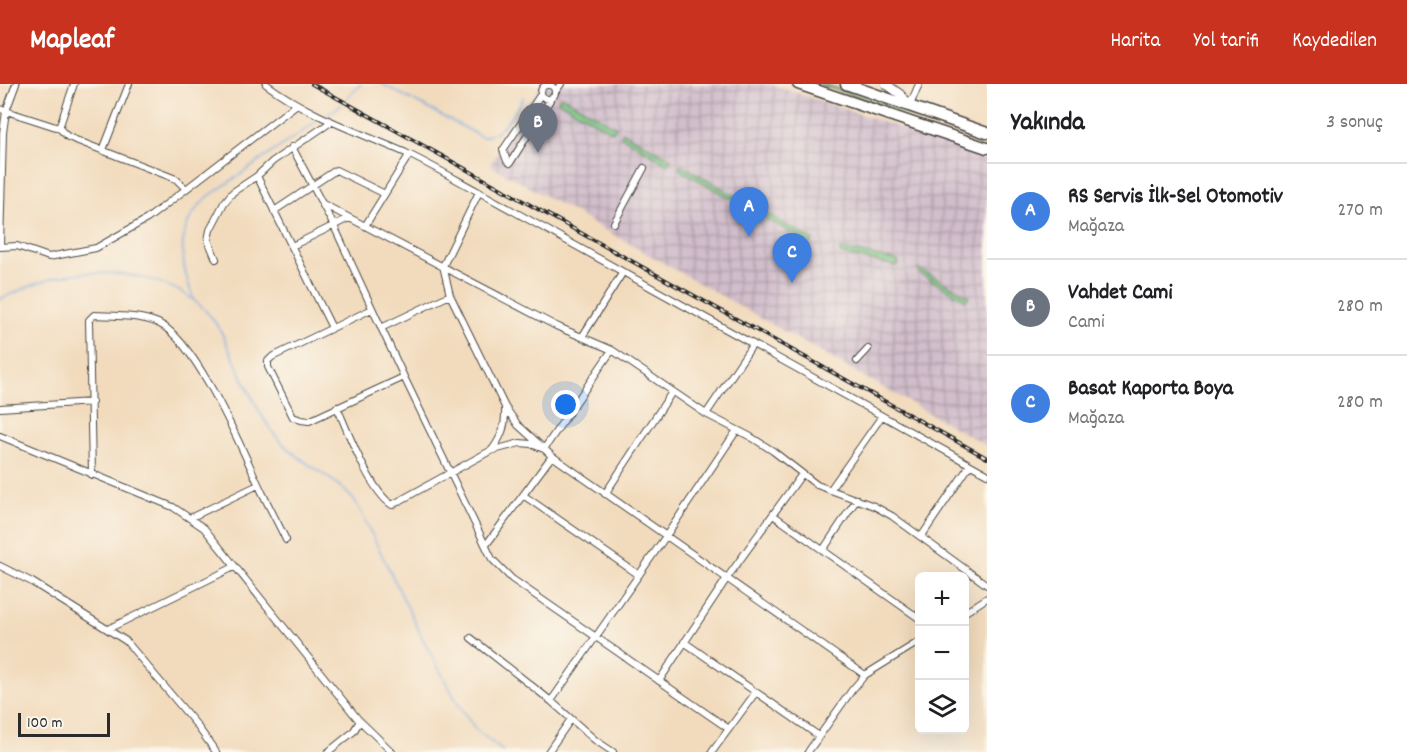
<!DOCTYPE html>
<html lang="tr">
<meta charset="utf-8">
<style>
body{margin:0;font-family:Dekko,sans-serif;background:#f2f2f2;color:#202124}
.controls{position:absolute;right:18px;bottom:18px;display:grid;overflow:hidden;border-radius:9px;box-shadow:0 6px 24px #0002}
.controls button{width:54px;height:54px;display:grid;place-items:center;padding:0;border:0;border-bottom:2px solid #e0e0e0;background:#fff;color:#202124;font:30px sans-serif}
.scale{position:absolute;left:18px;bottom:15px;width:92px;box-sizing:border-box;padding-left:6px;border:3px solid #2b2b2b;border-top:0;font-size:16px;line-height:21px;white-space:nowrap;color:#2b2b2b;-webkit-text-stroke:4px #fbf7ec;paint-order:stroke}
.you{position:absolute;left:566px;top:321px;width:21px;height:21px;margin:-15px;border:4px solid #fff;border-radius:50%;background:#1a73e8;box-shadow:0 0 0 9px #1a73e833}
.badge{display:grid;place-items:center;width:39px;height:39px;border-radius:50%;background:#c8321e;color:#fff;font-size:20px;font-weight:700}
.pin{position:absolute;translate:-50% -50px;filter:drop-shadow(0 2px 3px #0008)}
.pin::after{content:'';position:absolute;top:32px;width:21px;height:18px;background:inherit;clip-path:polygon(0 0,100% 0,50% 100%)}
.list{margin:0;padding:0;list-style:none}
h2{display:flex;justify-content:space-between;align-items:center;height:78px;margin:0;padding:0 24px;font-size:26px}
h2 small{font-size:20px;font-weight:400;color:#757577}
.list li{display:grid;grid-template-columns:39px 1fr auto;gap:18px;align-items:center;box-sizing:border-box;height:96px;padding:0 24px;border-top:2px solid #e0e0e0}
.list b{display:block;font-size:22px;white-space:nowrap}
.list p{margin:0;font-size:20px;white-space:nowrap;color:#757577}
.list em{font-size:20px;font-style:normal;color:#757577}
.icon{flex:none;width:33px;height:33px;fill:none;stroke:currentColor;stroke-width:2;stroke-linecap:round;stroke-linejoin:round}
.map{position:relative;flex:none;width:987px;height:668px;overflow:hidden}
header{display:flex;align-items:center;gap:36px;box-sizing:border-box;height:84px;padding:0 30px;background:#c8321e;color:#fff}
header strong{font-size:28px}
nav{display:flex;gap:33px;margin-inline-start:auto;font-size:21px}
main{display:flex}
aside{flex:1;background:#fff}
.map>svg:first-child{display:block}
.industrial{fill:url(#industrial-grid)}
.grass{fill:url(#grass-tufts);stroke:#537958;stroke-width:1.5}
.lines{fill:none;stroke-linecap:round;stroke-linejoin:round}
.stream{stroke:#73a7df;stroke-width:1.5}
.street-casing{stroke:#494541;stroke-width:8}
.secondary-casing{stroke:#494541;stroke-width:10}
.highway-casing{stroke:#494541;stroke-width:13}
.street{stroke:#fff;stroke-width:6}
.secondary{stroke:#fff;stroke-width:8}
.highway{stroke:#fff;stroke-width:10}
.rail-casing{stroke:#2b2b2b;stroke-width:4}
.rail{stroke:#fbf7ec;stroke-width:1.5;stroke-dasharray:4.5;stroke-linecap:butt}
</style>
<header>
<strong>Mapleaf</strong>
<nav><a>Harita</a><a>Yol tarifi</a><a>Kaydedilen</a></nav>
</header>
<main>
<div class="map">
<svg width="987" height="668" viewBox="0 0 987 668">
<defs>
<pattern id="industrial-grid" width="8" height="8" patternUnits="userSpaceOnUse" patternTransform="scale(1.5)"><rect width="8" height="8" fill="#d1bdcb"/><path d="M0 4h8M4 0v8" fill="none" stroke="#aa9aa5"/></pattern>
<pattern id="grass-tufts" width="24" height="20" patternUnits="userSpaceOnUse" patternTransform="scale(1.5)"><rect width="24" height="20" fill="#7bc785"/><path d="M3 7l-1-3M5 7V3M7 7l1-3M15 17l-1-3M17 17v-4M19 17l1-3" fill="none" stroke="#65a26d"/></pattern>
</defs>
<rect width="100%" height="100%" fill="#fbf7ec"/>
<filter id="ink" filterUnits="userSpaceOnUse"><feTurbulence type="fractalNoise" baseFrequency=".0167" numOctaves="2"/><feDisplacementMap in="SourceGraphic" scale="12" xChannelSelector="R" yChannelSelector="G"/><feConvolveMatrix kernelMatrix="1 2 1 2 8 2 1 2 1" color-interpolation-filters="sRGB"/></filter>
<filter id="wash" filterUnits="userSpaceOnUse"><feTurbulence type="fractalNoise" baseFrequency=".008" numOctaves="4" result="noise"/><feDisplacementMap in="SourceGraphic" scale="24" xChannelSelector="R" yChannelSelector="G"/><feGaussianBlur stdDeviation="1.35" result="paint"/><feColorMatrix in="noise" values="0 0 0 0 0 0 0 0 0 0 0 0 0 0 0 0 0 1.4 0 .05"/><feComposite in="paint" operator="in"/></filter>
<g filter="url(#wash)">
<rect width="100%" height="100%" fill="#f2dbbd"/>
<path class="industrial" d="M542,0H770L987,73V362L490,81Z"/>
<path class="grass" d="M817,0H825L987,55V58Z
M561,12L616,43L613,48L558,17Z
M623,48L671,75L668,80L621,52Z
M681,81L813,156L811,160L679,85Z
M842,165L898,177L899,180L896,182L841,170L840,167Z
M918,185L921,186L969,212L966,216L919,189Z"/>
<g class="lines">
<path class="stream" d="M382,0L482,53C503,51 513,29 524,13
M347,14L361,0
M328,30L341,21
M0,215C23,205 48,193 74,190C125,186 186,194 217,241C223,249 226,260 231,269C244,296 256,326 274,350C298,380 335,391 357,420L426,561L458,620L476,646L504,668
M194,216C179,177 174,141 209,112L316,38"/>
</g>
</g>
<g filter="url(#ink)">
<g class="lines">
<defs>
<path id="street" d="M266,0C309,32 358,48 406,69C431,81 455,95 479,108L987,390
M541 8a7 7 0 1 1 14 0a7 7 0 1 1-14 0Z
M555,8L561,0
M541,10L503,66L507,77L510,79L552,13
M910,21L919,0
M0,25L59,44L68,53L176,95L186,105
M59,44L74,0
M292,63L334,142L404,293L492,475L512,495L729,645
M103,66L129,0
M257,92L332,244
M479,108L443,182L450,211L505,323L518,341L552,372L865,591
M323,120L556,242L612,266L706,330L751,353L773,367L817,401L874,422L892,432L987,501
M274,127L336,86L385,110
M614,139L644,84
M365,142L409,71
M292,162L349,134
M0,163L17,162L49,173L96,164L147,135L297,20
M0,163L3,49L6,27L16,0
M216,175L208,156L210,146L224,119L233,108L257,92L273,77L331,38
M372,225L272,273L268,277V283L293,333L301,336L309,337L404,293
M381,244L450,211
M582,253L623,188
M857,277L868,265
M337,323C348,348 370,407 392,421L490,367L520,359L531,360L544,365L612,266
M0,324L92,318
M706,330L753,260
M0,352L173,423L204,444L357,634L392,668
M491,367C502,353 506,341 505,324
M92,391L89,236L94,231C113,232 140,231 158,239C197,257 242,366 261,406C269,423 278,439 286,456
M830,406L882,332
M605,410L672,308
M523,411L639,491
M773,431L920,535
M190,434L258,401
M921,453L970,381
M486,461L552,372
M823,466L857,415
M0,482L32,498L126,557L195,639L216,668
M964,529L987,514
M108,545L234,483
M471,554L551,617L595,656L613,668
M684,558L819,652
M659,597L727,494L802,390
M551,617L666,452L737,346
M328,668L353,648L360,637
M548,668L571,635
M712,668L756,608
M808,668L852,606L865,591L920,557"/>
<path id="secondary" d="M886,0L900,10L910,21"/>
<path id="highway" d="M798,0L987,64
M846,0L987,49"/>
</defs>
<use href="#street" class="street-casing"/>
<use href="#secondary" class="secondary-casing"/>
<use href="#highway" class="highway-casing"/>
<use href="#street" class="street"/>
<use href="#secondary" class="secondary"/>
<use href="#highway" class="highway"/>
<defs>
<path id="rail" d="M312,0L987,374"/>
</defs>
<use href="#rail" class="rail-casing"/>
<use href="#rail" class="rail"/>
</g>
</g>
</svg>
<div class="controls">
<button>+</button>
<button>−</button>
<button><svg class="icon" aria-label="layers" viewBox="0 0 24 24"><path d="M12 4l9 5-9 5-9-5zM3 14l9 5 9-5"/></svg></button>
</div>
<div class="scale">100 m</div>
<div class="you"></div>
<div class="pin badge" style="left:749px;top:153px;background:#3f7fe0">A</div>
<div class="pin badge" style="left:538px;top:69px;background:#6b7280">B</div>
<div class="pin badge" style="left:792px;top:199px;background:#3f7fe0">C</div>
</div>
<aside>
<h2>Yakında<small>3 sonuç</small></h2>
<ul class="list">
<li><span class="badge" style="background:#3f7fe0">A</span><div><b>RS Servis İlk-Sel Otomotiv</b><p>Mağaza</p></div><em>270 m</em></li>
<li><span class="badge" style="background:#6b7280">B</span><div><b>Vahdet Cami</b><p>Cami</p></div><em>280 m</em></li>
<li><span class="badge" style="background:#3f7fe0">C</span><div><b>Basat Kaporta Boya</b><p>Mağaza</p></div><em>280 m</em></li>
</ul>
</aside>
</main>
